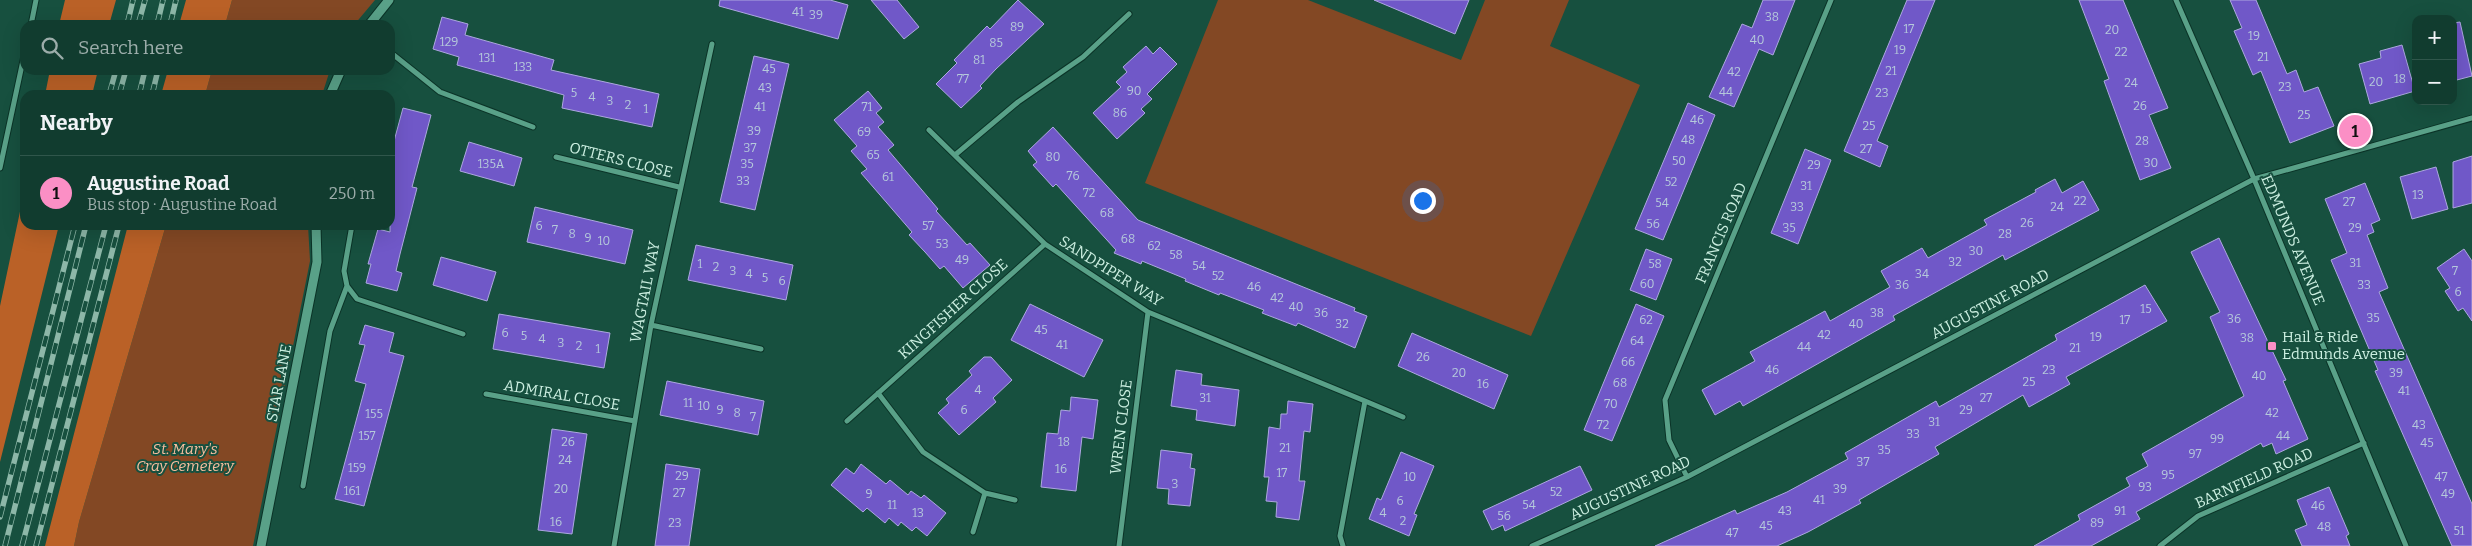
<!DOCTYPE html>
<meta charset="utf-8">
<style>
body{margin:0;font-family:Bitter,serif;background:#1a4337;color:#f1f3f6}
.controls{position:absolute;right:15px;top:15px;display:grid;overflow:hidden;border-radius:10px;box-shadow:0 5px 20px #0002}
.controls button{width:45px;height:45px;display:grid;place-items:center;padding:0;border:0;border-bottom:1px solid #30564b;background:#113c2f;color:#f1f3f6;font:25px sans-serif}
.you{position:absolute;left:1422px;top:200px;width:18px;height:18px;margin:-12px;border:4px solid #fff;border-radius:50%;background:#1a73e8;box-shadow:0 0 0 8px #1a73e833}
.badge{display:grid;place-items:center;width:32px;height:32px;border-radius:50%;background:#fb8fc5;color:#111;font-size:16px;font-weight:700}
.pin{position:absolute;translate:-50% -50%;border:2px solid #fff;box-shadow:0 1px 5px #0006}
.list{margin:0;padding:0;list-style:none}
h2{display:flex;justify-content:space-between;align-items:center;height:65px;margin:0;padding:0 20px;font-size:21px}
h2 small{font-size:16px;font-weight:400;color:#9cadaa}
.list li{display:grid;grid-template-columns:32px 1fr auto;gap:15px;align-items:center;box-sizing:border-box;height:75px;padding:0 20px;border-top:1px solid #30564b}
.list b{display:block;font-size:19px;white-space:nowrap}
.list p{margin:0;font-size:16px;white-space:nowrap;color:#9cadaa}
.list em{font-size:16px;font-style:normal;color:#9cadaa}
.icon{flex:none;width:28px;height:28px;fill:none;stroke:currentColor;stroke-width:2;stroke-linecap:round;stroke-linejoin:round}
.map{position:relative;flex:none;width:2472px;height:546px;overflow:hidden}
.search{position:absolute;background:#113c2f;box-shadow:0 5px 20px #0002;left:20px;top:20px;width:375px;height:55px;display:flex;align-items:center;gap:12px;box-sizing:border-box;padding:0 18px;border-radius:15px;color:#9cadaa;font-size:19px}
.panel{position:absolute;background:#113c2f;box-shadow:0 5px 20px #0002;left:20px;top:90px;width:375px;height:140px;border-radius:15px}
.map>svg:first-child{display:block}
.green{fill:#834824}
.forest{fill:#ba6127}
.building{fill:#7058c8;stroke:#ada7e0}
.lines{fill:none;stroke-linecap:round;stroke-linejoin:round}
.minor-casing{stroke:#0b3327;stroke-width:7}
.tertiary-casing{stroke:#0b3327;stroke-width:11}
.minor{stroke:#59a188;stroke-width:5}
.tertiary{stroke:#59a188;stroke-width:9}
.rail-casing{stroke:#8db7a8;stroke-width:5.5}
.rail{stroke:#17503f;stroke-width:4;stroke-dasharray:11;stroke-linecap:butt}
.poi-dot{fill:#fb8fc5;stroke:#17503f;stroke-width:2}
.labels{text-anchor:middle;dominant-baseline:central;stroke-width:4;stroke-linejoin:round;paint-order:stroke}
.number-label{font-size:12px;fill:#b5c9db}
.street-label{font-size:15px;fill:#ccefe1;stroke:#17503f}
.poi-label{font-size:15px;fill:#ccefe1;stroke:#17503f;text-anchor:start}
.park-label{font-size:15px;font-style:italic;fill:#f8be9f;stroke:#17503f}
</style>
<div class="map">
<svg width="2472" height="546" viewBox="0 0 2472 546">
<rect width="100%" height="100%" fill="#17503f"/>
<path class="green" d="M232,0H375L354,25H225Z
M1218,0H1308L1461,60L1485,0H1569L1550,46L1640,85L1531,336L1145,183Z
M212,70H330L322,95H205Z
M166,225H308L310,261L253,546H74L79,522Z"/>
<path class="forest" d="M65,0H116L109,25H59Z
M186,0H232L225,25H179Z
M50,70H98L92,95H45Z
M168,70H212L205,95H161Z
M25,188V225H59L0,462V306Z
M128,225H166L79,522L74,546H45Z"/>
<path class="building" d="M720,0H830L848,5L838,39L719,6Z
M871,0H897L919,27L904,39Z
M1018,0L1044,24L996,69L980,86L982,88L961,108L936,84L957,63L954,60L987,26L990,29Z
M1374,0H1469L1455,34Z
M1763,0H1795L1773,55L1759,49L1734,107L1709,97L1742,24L1752,28Z
M1907,0H1935L1877,141L1888,146L1880,167L1844,151Z
M2079,0H2123L2168,108L2149,115L2171,168L2140,180L2104,81L2109,79Z
M2230,0H2256L2287,74L2296,70L2304,92L2318,87L2334,126L2290,143L2261,71L2253,75L2234,31L2242,28Z
M442,17L468,24L465,35L554,60L551,70L659,94L652,127L562,108L564,95L457,65L459,57L433,49Z
M2460,22L2472,76L2453,81V23Z
M2402,45L2415,91L2370,104L2359,64L2381,58L2380,51Z
M1146,46L1153,54L1160,47L1177,64L1147,94L1152,99L1141,109L1145,113L1117,139L1093,113L1121,87L1116,82L1127,72L1123,67Z
M754,56L789,64L755,210L720,202Z
M868,91L882,108L876,113L884,122L878,127L894,145L888,150L938,209L936,211L967,245L970,243L990,265L963,288L944,266L940,269L925,252L909,235L912,232L861,173L867,169L851,151L857,146L834,120Z
M1688,103L1715,115L1663,240L1635,229Z
M403,108L431,115L412,187L417,188L400,254L396,271L402,273L397,291L366,283L371,264H368L378,229L390,232V156Z
M1053,127L1138,220L1355,308L1354,311L1367,316L1355,348L1298,323L1296,326L1262,313L1264,310L1220,293L1219,295L1185,281L1186,279L1142,261L1141,264L1114,253L1116,250L1056,184L1053,187L1033,165L1037,162L1028,151Z
M469,142L522,158L514,186L460,171Z
M1805,149L1831,160L1798,244L1771,233Z
M2472,156V203L2453,208V162Z
M2436,167L2448,209L2412,219L2400,177Z
M2055,179L2062,193L2083,181L2099,210L2005,260L2003,255L1893,316L1895,320L1812,367L1743,406L1740,401L1715,415L1702,390L1755,361L1750,352L1825,311L1830,321L1890,287L1881,271L1922,248L1928,258L1987,225L1984,220L2036,192L2035,190Z
M2365,183L2380,220L2371,224L2374,232L2367,235L2388,288L2379,292L2472,504V546H2452L2375,371L2378,370L2331,260L2347,253L2325,199Z
M535,207L633,230L625,264L527,242Z
M2219,238L2286,380L2283,381L2308,439L2276,454L2272,443L2263,447L2261,443L2136,512L2140,519L2091,546H2034L2080,520L2078,515L2130,486L2126,478L2148,466L2142,454L2244,396L2210,317L2220,312L2191,252Z
M696,245L793,265L786,300L688,280Z
M1646,249L1672,259L1656,300L1630,290Z
M2464,249L2472,261V321L2463,308L2458,311L2445,291L2450,288L2437,268Z
M441,257L496,272L487,301L433,285Z
M2145,285L2167,321L2066,377L2070,384L2029,407L2023,395L1935,447L1939,454L1859,500L1861,503L1808,532L1777,546H1655L1735,510L1737,514L1787,492L1848,459L1845,453L1936,401L1939,407L2057,340L2055,335Z
M1030,304L1103,340L1084,377L1011,340Z
M1636,304L1664,316L1612,441L1584,430Z
M499,314L610,333L604,368L493,349Z
M365,325L394,333L389,352L404,356L364,506L335,499L366,384L355,381L365,345L359,344Z
M1412,333L1508,375L1494,409L1398,366Z
M984,357H991L1012,380L993,398L996,402L959,435L938,413L949,403L946,399L972,375L969,371Z
M1176,370L1202,374L1201,385L1239,390L1235,426L1196,420L1197,410L1171,406Z
M667,381L764,401L758,435L660,415Z
M1071,397L1098,400L1093,439L1082,437L1076,491L1041,487L1047,433L1058,434L1061,410L1070,411Z
M1288,401L1313,404L1310,432L1304,431L1299,481H1305L1299,520L1276,517L1277,502L1266,501L1269,477H1264L1269,427L1280,429L1281,414H1287Z
M552,429L587,434L572,534L538,530Z
M1161,450L1192,454L1190,468L1195,469L1190,506L1168,504L1169,489L1157,488Z
M1401,452L1434,466L1414,514L1417,515L1409,536L1369,519L1377,498L1381,500Z
M666,464L700,469L689,546H655Z
M861,464L886,484L890,480L908,495L911,491L921,498L924,495L946,513L927,536L916,527L912,531L901,522L898,526L889,518L885,523L867,508L863,512L831,485L846,468L854,474Z
M1580,466L1592,490L1505,531L1503,525L1492,530L1483,511Z
M2329,487L2349,534L2346,536L2350,546H2302L2295,530L2307,525L2297,500Z"/>
<g class="lines">
<defs>
<path id="minor" d="M2176,0L2254,179L2406,546
M31,25L36,0
M390,52L440,92L533,127
M929,130L1045,244L1148,312L1365,401L1340,536L1343,546
M955,155L1018,102L1083,57L1129,14
M556,157L679,187
M0,168L25,51
M352,225L344,271L347,286L357,299L463,334
M651,325L761,349
M878,393L923,452L985,493L1015,500
M486,394L635,421
M1365,401L1403,417
M847,421L1045,244
M1687,477L1669,440L1665,400L1831,0
M303,486L330,331L347,286
M973,532L985,493
M614,546L651,325L712,44
M1119,546L1148,312
M1532,546L1687,477L2254,179L2472,118
M2160,546L2198,516L2364,443"/>
<path id="tertiary" d="M369,25L389,0
M330,95L341,70
M261,546L317,262L316,225"/>
</defs>
<use href="#minor" class="minor-casing"/>
<use href="#tertiary" class="tertiary-casing"/>
<use href="#minor" class="minor"/>
<use href="#tertiary" class="tertiary"/>
<defs>
<path id="rail" d="M127,25L133,0
M138,25L145,0
M157,25L163,0
M170,25L176,0
M109,95L116,70
M119,95L126,70
M139,95L145,70
M152,95L158,70
M0,517L75,225
M5,546L86,225
M22,546L106,225
M36,546L119,225"/>
</defs>
<use href="#rail" class="rail-casing"/>
<use href="#rail" class="rail"/>
</g>
<rect class="poi-dot" x="2267" y="341" width="10" height="10" rx="2.5"/>
<g class="labels">
<g class="number-label">
<text x="798" y="12">41</text>
<text x="816" y="15">39</text>
<text x="1772" y="17">38</text>
<text x="1017" y="27">89</text>
<text x="1909" y="29">17</text>
<text x="2112" y="30">20</text>
<text x="2254" y="36">19</text>
<text x="1757" y="40">40</text>
<text x="449" y="42">129</text>
<text x="996" y="43">85</text>
<text x="1900" y="50">19</text>
<text x="2121" y="52">22</text>
<text x="2263" y="57">21</text>
<text x="487" y="58">131</text>
<text x="979" y="60">81</text>
<text x="523" y="67">133</text>
<text x="769" y="69">45</text>
<text x="1891" y="71">21</text>
<text x="1734" y="72">42</text>
<text x="963" y="79">77</text>
<text x="2400" y="79">18</text>
<text x="2376" y="82">20</text>
<text x="2131" y="83">24</text>
<text x="2285" y="87">23</text>
<text x="765" y="88">43</text>
<text x="1134" y="91">90</text>
<text x="1726" y="92">44</text>
<text x="574" y="93">5</text>
<text x="1882" y="93">23</text>
<text x="592" y="97">4</text>
<text x="610" y="101">3</text>
<text x="628" y="105">2</text>
<text x="2140" y="106">26</text>
<text x="760" y="107">41</text>
<text x="867" y="107">71</text>
<text x="646" y="109">1</text>
<text x="1120" y="113">86</text>
<text x="2304" y="115">25</text>
<text x="1697" y="120">46</text>
<text x="1869" y="126">25</text>
<text x="754" y="131">39</text>
<text x="864" y="132">69</text>
<text x="1688" y="140">48</text>
<text x="2142" y="141">28</text>
<text x="750" y="148">37</text>
<text x="1866" y="149">27</text>
<text x="873" y="155">65</text>
<text x="1053" y="157">80</text>
<text x="1679" y="161">50</text>
<text x="2151" y="163">30</text>
<text x="491" y="164">135A</text>
<text x="747" y="164">35</text>
<text x="1814" y="165">29</text>
<text x="1073" y="176">76</text>
<text x="888" y="177">61</text>
<text x="743" y="181">33</text>
<text x="1671" y="182">52</text>
<text x="1806" y="186">31</text>
<text x="1089" y="193">72</text>
<text x="2418" y="195">13</text>
<text x="2080" y="201">22</text>
<text x="2349" y="202">27</text>
<text x="1662" y="203">54</text>
<text x="1797" y="207">33</text>
<text x="2057" y="207">24</text>
<text x="1107" y="213">68</text>
<text x="2027" y="223">26</text>
<text x="1653" y="224">56</text>
<text x="539" y="226">6</text>
<text x="928" y="226">57</text>
<text x="1789" y="228">35</text>
<text x="2355" y="228">29</text>
<text x="555" y="230">7</text>
<text x="572" y="234">8</text>
<text x="2005" y="234">28</text>
<text x="588" y="238">9</text>
<text x="1128" y="239">68</text>
<text x="604" y="241">10</text>
<text x="942" y="244">53</text>
<text x="1154" y="246">62</text>
<text x="1976" y="251">30</text>
<text x="1176" y="255">58</text>
<text x="962" y="260">49</text>
<text x="1955" y="262">32</text>
<text x="2355" y="263">31</text>
<text x="700" y="264">1</text>
<text x="1655" y="264">58</text>
<text x="1199" y="266">54</text>
<text x="716" y="267">2</text>
<text x="733" y="271">3</text>
<text x="2455" y="271">7</text>
<text x="749" y="274">4</text>
<text x="1922" y="274">34</text>
<text x="1218" y="276">52</text>
<text x="765" y="278">5</text>
<text x="782" y="281">6</text>
<text x="1647" y="284">60</text>
<text x="1902" y="285">36</text>
<text x="2364" y="285">33</text>
<text x="1254" y="287">46</text>
<text x="2458" y="292">6</text>
<text x="1277" y="298">42</text>
<text x="1296" y="307">40</text>
<text x="2146" y="309">15</text>
<text x="1321" y="313">36</text>
<text x="1877" y="313">38</text>
<text x="2373" y="318">35</text>
<text x="2234" y="319">36</text>
<text x="1646" y="320">62</text>
<text x="2125" y="320">17</text>
<text x="1342" y="324">32</text>
<text x="1856" y="324">40</text>
<text x="1041" y="330">45</text>
<text x="505" y="333">6</text>
<text x="1824" y="335">42</text>
<text x="524" y="336">5</text>
<text x="2096" y="337">19</text>
<text x="2247" y="338">38</text>
<text x="542" y="339">4</text>
<text x="1637" y="341">64</text>
<text x="561" y="343">3</text>
<text x="1062" y="345">41</text>
<text x="579" y="346">2</text>
<text x="1804" y="347">44</text>
<text x="2075" y="348">21</text>
<text x="598" y="349">1</text>
<text x="1423" y="357">26</text>
<text x="1628" y="362">66</text>
<text x="1772" y="370">46</text>
<text x="2049" y="370">23</text>
<text x="1459" y="373">20</text>
<text x="2396" y="373">39</text>
<text x="2259" y="376">40</text>
<text x="2029" y="382">25</text>
<text x="1620" y="383">68</text>
<text x="1483" y="384">16</text>
<text x="978" y="390">4</text>
<text x="2404" y="391">41</text>
<text x="1205" y="398">31</text>
<text x="1986" y="398">27</text>
<text x="688" y="403">11</text>
<text x="1611" y="404">70</text>
<text x="704" y="406">10</text>
<text x="720" y="410">9</text>
<text x="964" y="410">6</text>
<text x="1966" y="410">29</text>
<text x="737" y="413">8</text>
<text x="2272" y="413">42</text>
<text x="374" y="414">155</text>
<text x="753" y="417">7</text>
<text x="1934" y="422">31</text>
<text x="1603" y="425">72</text>
<text x="2419" y="425">43</text>
<text x="1913" y="434">33</text>
<text x="367" y="436">157</text>
<text x="2283" y="436">44</text>
<text x="2217" y="439">99</text>
<text x="568" y="442">26</text>
<text x="1064" y="442">18</text>
<text x="2427" y="443">45</text>
<text x="1285" y="448">21</text>
<text x="1884" y="450">35</text>
<text x="2195" y="454">97</text>
<text x="565" y="460">24</text>
<text x="1863" y="462">37</text>
<text x="357" y="468">159</text>
<text x="1061" y="469">16</text>
<text x="1282" y="473">17</text>
<text x="2168" y="475">95</text>
<text x="682" y="476">29</text>
<text x="1410" y="477">10</text>
<text x="2441" y="477">47</text>
<text x="1175" y="484">3</text>
<text x="2145" y="487">93</text>
<text x="561" y="489">20</text>
<text x="1840" y="489">39</text>
<text x="352" y="491">161</text>
<text x="1556" y="492">52</text>
<text x="679" y="493">27</text>
<text x="869" y="494">9</text>
<text x="2448" y="494">49</text>
<text x="1819" y="500">41</text>
<text x="1400" y="501">6</text>
<text x="892" y="505">11</text>
<text x="1529" y="505">54</text>
<text x="2318" y="506">46</text>
<text x="1785" y="511">43</text>
<text x="2120" y="511">91</text>
<text x="918" y="513">13</text>
<text x="1383" y="513">4</text>
<text x="1504" y="516">56</text>
<text x="1403" y="521">2</text>
<text x="556" y="522">16</text>
<text x="675" y="523">23</text>
<text x="2097" y="523">89</text>
<text x="1766" y="526">45</text>
<text x="2324" y="527">48</text>
<text x="2459" y="531">51</text>
<text x="1732" y="533">47</text>
</g>
<g class="street-label">
<text transform="translate(621 160) rotate(14)">OTTERS CLOSE</text>
<text transform="translate(1721 233) rotate(-67)">FRANCIS ROAD</text>
<text transform="translate(2293 240) rotate(67)">EDMUNDS AVENUE</text>
<text transform="translate(1111 271) rotate(32)">SANDPIPER WAY</text>
<text transform="translate(645 292) rotate(-79)">WAGTAIL WAY</text>
<text transform="translate(1990 304) rotate(-28)">AUGUSTINE ROAD</text>
<text transform="translate(953 309) rotate(-42)">KINGFISHER CLOSE</text>
<text transform="translate(279 383) rotate(-79)">STAR LANE</text>
<text transform="translate(562 395) rotate(10)">ADMIRAL CLOSE</text>
<text transform="translate(1121 427) rotate(-83)">WREN CLOSE</text>
<text transform="translate(2254 478) rotate(-24)">BARNFIELD ROAD</text>
<text transform="translate(1630 488) rotate(-25)">AUGUSTINE ROAD</text>
</g>
<g class="poi-label">
<text x="2282" y="337">Hail &amp; Ride<tspan x="2282" dy="17">Edmunds Avenue</tspan></text>
</g>
<g class="park-label">
<text x="185" y="449">St. Mary's<tspan x="185" dy="17">Cray Cemetery</tspan></text>
</g>
</g>
</svg>
<div class="controls">
<button>+</button>
<button>−</button>
</div>
<div class="you"></div>
<div class="pin badge" style="left:2355px;top:131px">1</div>
<div class="search"><svg class="icon" aria-label="search" viewBox="0 0 24 24"><circle cx="10" cy="10" r="6"/><path d="M15 15l6 6"/></svg>Search here</div>
<section class="panel">
<h2>Nearby<small></small></h2>
<ul class="list">
<li><span class="badge">1</span><div><b>Augustine Road</b><p>Bus stop · Augustine Road</p></div><em>250 m</em></li>
</ul>
</section>
</div>
